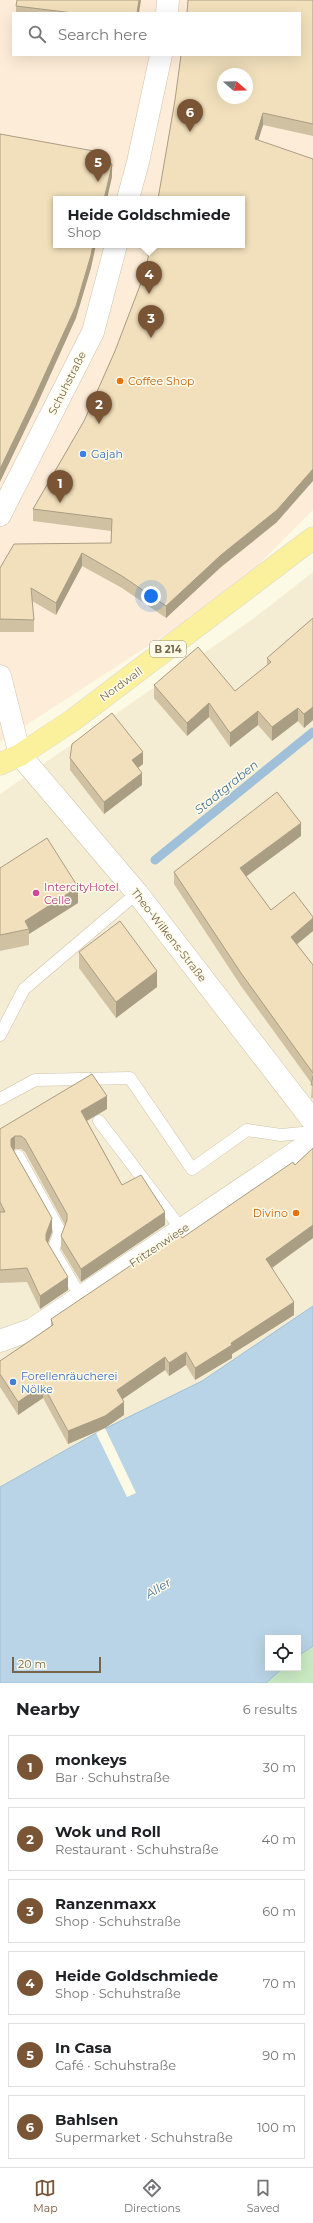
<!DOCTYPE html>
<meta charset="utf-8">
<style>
body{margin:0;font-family:Montserrat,sans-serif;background:#f2f2f2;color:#202124}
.controls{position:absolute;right:12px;bottom:12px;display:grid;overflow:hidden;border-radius:0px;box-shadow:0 4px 16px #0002}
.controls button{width:36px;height:36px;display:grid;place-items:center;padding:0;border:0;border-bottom:1px solid #e0e0e0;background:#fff;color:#202124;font:20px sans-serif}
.compass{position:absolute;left:217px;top:68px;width:36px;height:36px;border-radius:50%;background:#fff;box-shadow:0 4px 16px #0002;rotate:110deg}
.scale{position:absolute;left:12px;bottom:10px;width:89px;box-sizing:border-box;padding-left:4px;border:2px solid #76654a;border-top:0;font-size:11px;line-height:14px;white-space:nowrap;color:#76654a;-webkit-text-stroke:3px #fffceb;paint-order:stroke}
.you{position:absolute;left:151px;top:596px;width:14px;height:14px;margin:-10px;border:3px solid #fff;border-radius:50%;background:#1a73e8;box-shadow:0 0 0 6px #1a73e833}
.badge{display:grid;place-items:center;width:26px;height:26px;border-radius:50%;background:#7a5535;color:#fff;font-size:13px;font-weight:700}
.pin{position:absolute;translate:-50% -33px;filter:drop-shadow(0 1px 2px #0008)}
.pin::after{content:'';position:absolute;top:21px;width:14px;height:12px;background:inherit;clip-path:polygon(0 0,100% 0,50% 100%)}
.popup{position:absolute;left:53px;top:196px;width:192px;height:52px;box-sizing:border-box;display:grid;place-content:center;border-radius:0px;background:#fff;filter:drop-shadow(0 1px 3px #0005);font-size:13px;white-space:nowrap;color:#757577}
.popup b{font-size:15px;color:#202124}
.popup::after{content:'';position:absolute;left:50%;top:100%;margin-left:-8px;border:8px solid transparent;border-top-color:#fff}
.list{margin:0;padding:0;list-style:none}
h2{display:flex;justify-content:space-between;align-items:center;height:52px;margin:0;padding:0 16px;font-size:17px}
h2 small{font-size:13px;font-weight:400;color:#757577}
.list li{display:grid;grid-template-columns:26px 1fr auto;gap:12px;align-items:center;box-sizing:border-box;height:64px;margin:0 8px 8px;padding:0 8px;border:1px solid #e0e0e0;border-radius:0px}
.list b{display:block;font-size:15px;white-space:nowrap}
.list p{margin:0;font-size:13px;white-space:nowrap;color:#757577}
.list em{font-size:13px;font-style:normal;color:#757577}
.icon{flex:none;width:22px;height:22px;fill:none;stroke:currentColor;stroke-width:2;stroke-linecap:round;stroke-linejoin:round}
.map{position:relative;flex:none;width:313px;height:1683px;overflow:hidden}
.search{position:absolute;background:#fff;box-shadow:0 4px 16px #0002;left:12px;right:12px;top:12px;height:44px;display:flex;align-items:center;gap:10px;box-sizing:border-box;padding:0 14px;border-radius:0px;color:#757577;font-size:15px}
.sheet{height:484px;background:#fff}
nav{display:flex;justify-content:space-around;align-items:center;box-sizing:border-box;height:56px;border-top:1px solid #e0e0e0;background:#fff;font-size:11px;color:#757577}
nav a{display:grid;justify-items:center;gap:2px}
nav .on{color:#7a5535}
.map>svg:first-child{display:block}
.residential{fill:#f4edd3}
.commercial{fill:#fdedd8;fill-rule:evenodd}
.green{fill:#c9eac3}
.water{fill:#b9d4e6;stroke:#9fc0d8}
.pier{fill:#fcf9e5}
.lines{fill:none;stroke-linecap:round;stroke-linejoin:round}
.stream{stroke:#9fc0d8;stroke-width:9}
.service-casing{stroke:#cec4ab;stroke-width:13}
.minor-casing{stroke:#cec4ab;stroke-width:23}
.primary-casing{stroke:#dedad4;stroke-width:23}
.service{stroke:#fff;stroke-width:12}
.minor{stroke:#fff;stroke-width:22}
.primary{stroke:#fbf19d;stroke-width:22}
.wall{fill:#d0c1a2}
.shaded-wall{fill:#a99d84}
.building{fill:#f2e0bc;stroke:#a99d84;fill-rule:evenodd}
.food-dot{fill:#e8710a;stroke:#fffceb;stroke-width:1.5}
.shop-dot{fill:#3f7fe0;stroke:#fffceb;stroke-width:1.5}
.hotel-dot{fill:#d1479c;stroke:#fffceb;stroke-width:1.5}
.labels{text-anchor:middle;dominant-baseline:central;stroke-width:3;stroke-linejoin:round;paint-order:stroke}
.shield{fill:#fffceb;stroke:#9f927a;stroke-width:1}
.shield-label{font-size:10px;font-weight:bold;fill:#76654a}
.food-label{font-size:11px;fill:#c56008;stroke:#fffceb;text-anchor:start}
.street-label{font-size:11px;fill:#76654a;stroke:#fffceb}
.shop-label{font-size:11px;fill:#366cbe;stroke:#fffceb;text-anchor:start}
.hotel-label{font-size:11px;fill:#b23c85;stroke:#fffceb;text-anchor:start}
.water-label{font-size:12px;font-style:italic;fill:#497697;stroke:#fffceb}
</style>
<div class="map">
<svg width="313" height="1683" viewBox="0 0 313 1683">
<rect width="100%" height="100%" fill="#fcf9e5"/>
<path class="residential" d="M313,572V1306L202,1381L96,1433L0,1487V794L253,619Z"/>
<path class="commercial" d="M0,0H313V510L230,593L0,742ZM13,13H300V55H13ZM223,74H247V98H223ZM56,199H242V245H56Z"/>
<path class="green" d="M313,1646V1683H266L283,1668H298V1656Z"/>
<path class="water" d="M313,1306V1646L298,1656V1638H268V1668H283L266,1683H0V1487L96,1433L202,1381Z"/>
<path class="pier" d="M105,1428L136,1493L127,1497L96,1433Z"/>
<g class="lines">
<path class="stream" d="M155,860L313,732"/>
<defs>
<path id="service" d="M0,1035L24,989L137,893
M0,1099L35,1080L130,1078L192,1169L247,1130L281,1135L313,1132
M99,1121L182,1230
M18,1156L60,1231L53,1250L81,1297"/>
<path id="minor" d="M167,13L168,0
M128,199L138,162L161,55
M0,515L93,332L116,245
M0,676L20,755L137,893L313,1121
M0,1341L33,1329L298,1151L313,1139"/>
<path id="primary" d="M0,764L20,755L73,720L313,538"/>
</defs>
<use href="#service" class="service-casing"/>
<use href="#minor" class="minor-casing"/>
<use href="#primary" class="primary-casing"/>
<use href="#service" class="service"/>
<use href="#minor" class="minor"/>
<use href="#primary" class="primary"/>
</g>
<path class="wall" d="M313,0V136L263,125L258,140L277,522L221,567L166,618L122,588L82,566L56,615L32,601L34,620V632H0V568L111,543V531L33,521V509L84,421L115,351L144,275L149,256H147V245H242L158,199Z
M16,6L139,13H16Z
M313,618V720L304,728L298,721L272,741L258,725L230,747L209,717L187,736L154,698V685L235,691L267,666V658Z
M70,758L143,764L138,768L142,785L104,814L70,770Z
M301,836L246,876L271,910L313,931L297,944L313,965V1098H311L312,1084L241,986L174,884V872Z
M0,868L78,903L29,934V945L0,951Z
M79,952L157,987L116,1018L79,968Z
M107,1109L87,1121L122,1185L165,1225L81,1282L61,1249V1236L65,1225L25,1152L21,1149H15L14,1150L52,1232L48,1243L68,1290L40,1309L27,1282L0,1283V1129Z
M313,1148V1238L272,1268L294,1315L232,1354V1358L195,1380L186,1365L169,1376L165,1370L122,1399L124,1415L105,1428L68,1444L43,1398L18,1415L0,1387V1361L51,1326V1319L182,1238L295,1165Z"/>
<path class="shaded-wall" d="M139,0H141L139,13H137Z
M263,113V125L255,151V139Z
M112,165V177L107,199H104Z
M93,245H96L91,268L76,318L35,409L0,482V469Z
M313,469V481L277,522L221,567L166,618V606Z
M82,553V566L56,615V603Z
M209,703V717L187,736V723Z
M313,707V720L304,728V714Z
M298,708V721L272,741V727Z
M258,711V725L230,747V733Z
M143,752V764L132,772V760Z
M142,773V785L104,814V802Z
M301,823V836L240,881V868Z
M78,887V903L29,934V929L25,921Z
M313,918V931L291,949V937Z
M157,971V987L116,1018V1002Z
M107,1096V1109L81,1124V1111Z
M15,1136V1149L11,1153V1139Z
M165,1212V1225L81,1282V1269Z
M52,1218V1232L46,1248V1234Z
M313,1225V1238L266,1272V1259Z
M68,1277V1290L40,1309V1296Z
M294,1302V1315L232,1354V1358L195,1380V1368L231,1343Z
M186,1352V1365L169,1376V1363Z
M165,1357V1370L117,1403V1390Z
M43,1385V1398L18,1415V1402Z
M124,1402V1415L105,1428L68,1444V1431Z"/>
<path class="building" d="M17,0H139L137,13H73L16,6Z
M188,0H313V124L263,113L255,139L313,159V469L277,510L221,555L166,606L122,576L82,553L56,603L31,588L34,620L0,619V568L14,544L111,543L112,519L33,509L84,421L115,351L144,275L151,245H242V199H158L175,100L181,55H300V13H187ZM223,74H247V98H223Z
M0,134L105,153L112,165L104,199H56V245H93L91,255L76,306L35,396L0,469Z
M313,618V707L304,714L298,708L272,727L258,711L230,733L209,703L187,723L154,685L198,647L235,691L271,662L267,658Z
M112,713L143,752L132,760L142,773L104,802L70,758L72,744Z
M277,792L301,823L240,868L271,910L294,892L313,917V918L291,937L313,965V1073L241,973L174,872Z
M47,838L78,887L25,921L29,929L0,935V868Z
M120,921L157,971L116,1002L79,952Z
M92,1074L107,1096L81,1111L122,1185L141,1175L165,1212L81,1269L61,1236L67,1220V1214L25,1139L21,1136H15L11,1139V1146L52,1218L46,1234V1240L68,1277L40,1296L27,1268L0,1270V1212H5L0,1202V1129Z
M313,1076V1085H311Z
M313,1148V1225L266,1259L294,1302L231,1343L232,1345L195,1368L186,1352L169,1363L165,1357L117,1390L124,1402L105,1416L68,1431L43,1385L18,1402L0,1374V1361L53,1325L51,1319L179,1233L182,1238L293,1162L295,1165Z"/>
<g class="food-dot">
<circle cx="120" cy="381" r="4"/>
<circle cx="296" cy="1213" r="4"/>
</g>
<g class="shop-dot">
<circle cx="83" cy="454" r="4"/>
<circle cx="13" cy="1382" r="4"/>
</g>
<circle class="hotel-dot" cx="36" cy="893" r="4"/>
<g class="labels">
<rect class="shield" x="150" y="641" width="36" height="16" rx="3"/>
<g class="shield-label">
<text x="168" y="649">B 214</text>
</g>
<g class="food-label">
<text x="128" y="381">Coffee Shop</text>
<text x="288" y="1213" text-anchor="end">Divino</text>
</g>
<g class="street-label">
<text transform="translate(67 383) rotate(-63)">Schuhstraße</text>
<text transform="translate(121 684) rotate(-36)">Nordwall</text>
<text transform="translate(169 935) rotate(52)">Theo-Wilkens-Straße</text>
<text transform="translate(159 1245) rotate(-34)">Fritzenwiese</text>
</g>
<g class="shop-label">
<text x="91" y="454">Gajah</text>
<text x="21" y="1376">Forellenräucherei<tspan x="21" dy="13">Nölke</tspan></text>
</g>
<g class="hotel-label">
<text x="44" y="887">IntercityHotel<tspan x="44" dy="13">Celle</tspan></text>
</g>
<g class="water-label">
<text transform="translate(226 787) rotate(-39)">Stadtgraben</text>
<text transform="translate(158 1588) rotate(-31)">Aller</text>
</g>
</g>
</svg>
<div class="controls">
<button><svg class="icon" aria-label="locate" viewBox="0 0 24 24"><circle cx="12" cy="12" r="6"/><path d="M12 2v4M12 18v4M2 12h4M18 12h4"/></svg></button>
</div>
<svg class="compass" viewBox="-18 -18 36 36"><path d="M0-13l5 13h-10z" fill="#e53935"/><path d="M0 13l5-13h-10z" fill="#757577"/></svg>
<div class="scale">20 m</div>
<div class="you"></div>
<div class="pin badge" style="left:60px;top:503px">1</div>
<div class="pin badge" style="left:99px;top:424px">2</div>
<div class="pin badge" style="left:151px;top:338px">3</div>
<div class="pin badge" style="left:149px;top:294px">4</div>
<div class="popup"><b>Heide Goldschmiede</b>Shop</div>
<div class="pin badge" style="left:98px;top:182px">5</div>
<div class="pin badge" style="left:190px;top:132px">6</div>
<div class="search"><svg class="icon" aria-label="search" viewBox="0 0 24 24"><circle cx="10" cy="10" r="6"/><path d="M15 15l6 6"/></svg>Search here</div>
</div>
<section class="sheet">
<h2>Nearby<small>6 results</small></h2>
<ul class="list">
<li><span class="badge">1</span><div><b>monkeys</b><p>Bar · Schuhstraße</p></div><em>30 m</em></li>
<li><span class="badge">2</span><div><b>Wok und Roll</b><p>Restaurant · Schuhstraße</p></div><em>40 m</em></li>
<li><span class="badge">3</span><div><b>Ranzenmaxx</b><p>Shop · Schuhstraße</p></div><em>60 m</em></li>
<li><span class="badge">4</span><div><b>Heide Goldschmiede</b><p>Shop · Schuhstraße</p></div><em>70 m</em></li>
<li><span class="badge">5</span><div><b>In Casa</b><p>Café · Schuhstraße</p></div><em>90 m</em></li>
<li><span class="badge">6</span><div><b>Bahlsen</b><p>Supermarket · Schuhstraße</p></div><em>100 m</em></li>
</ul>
</section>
<nav>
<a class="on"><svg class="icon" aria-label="map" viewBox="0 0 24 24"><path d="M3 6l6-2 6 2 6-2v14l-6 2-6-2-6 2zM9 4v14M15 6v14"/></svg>Map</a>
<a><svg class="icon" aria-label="directions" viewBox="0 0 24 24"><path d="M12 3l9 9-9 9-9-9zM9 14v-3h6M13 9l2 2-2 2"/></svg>Directions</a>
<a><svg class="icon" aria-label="saved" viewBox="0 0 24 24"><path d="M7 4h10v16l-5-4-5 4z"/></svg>Saved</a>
</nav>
